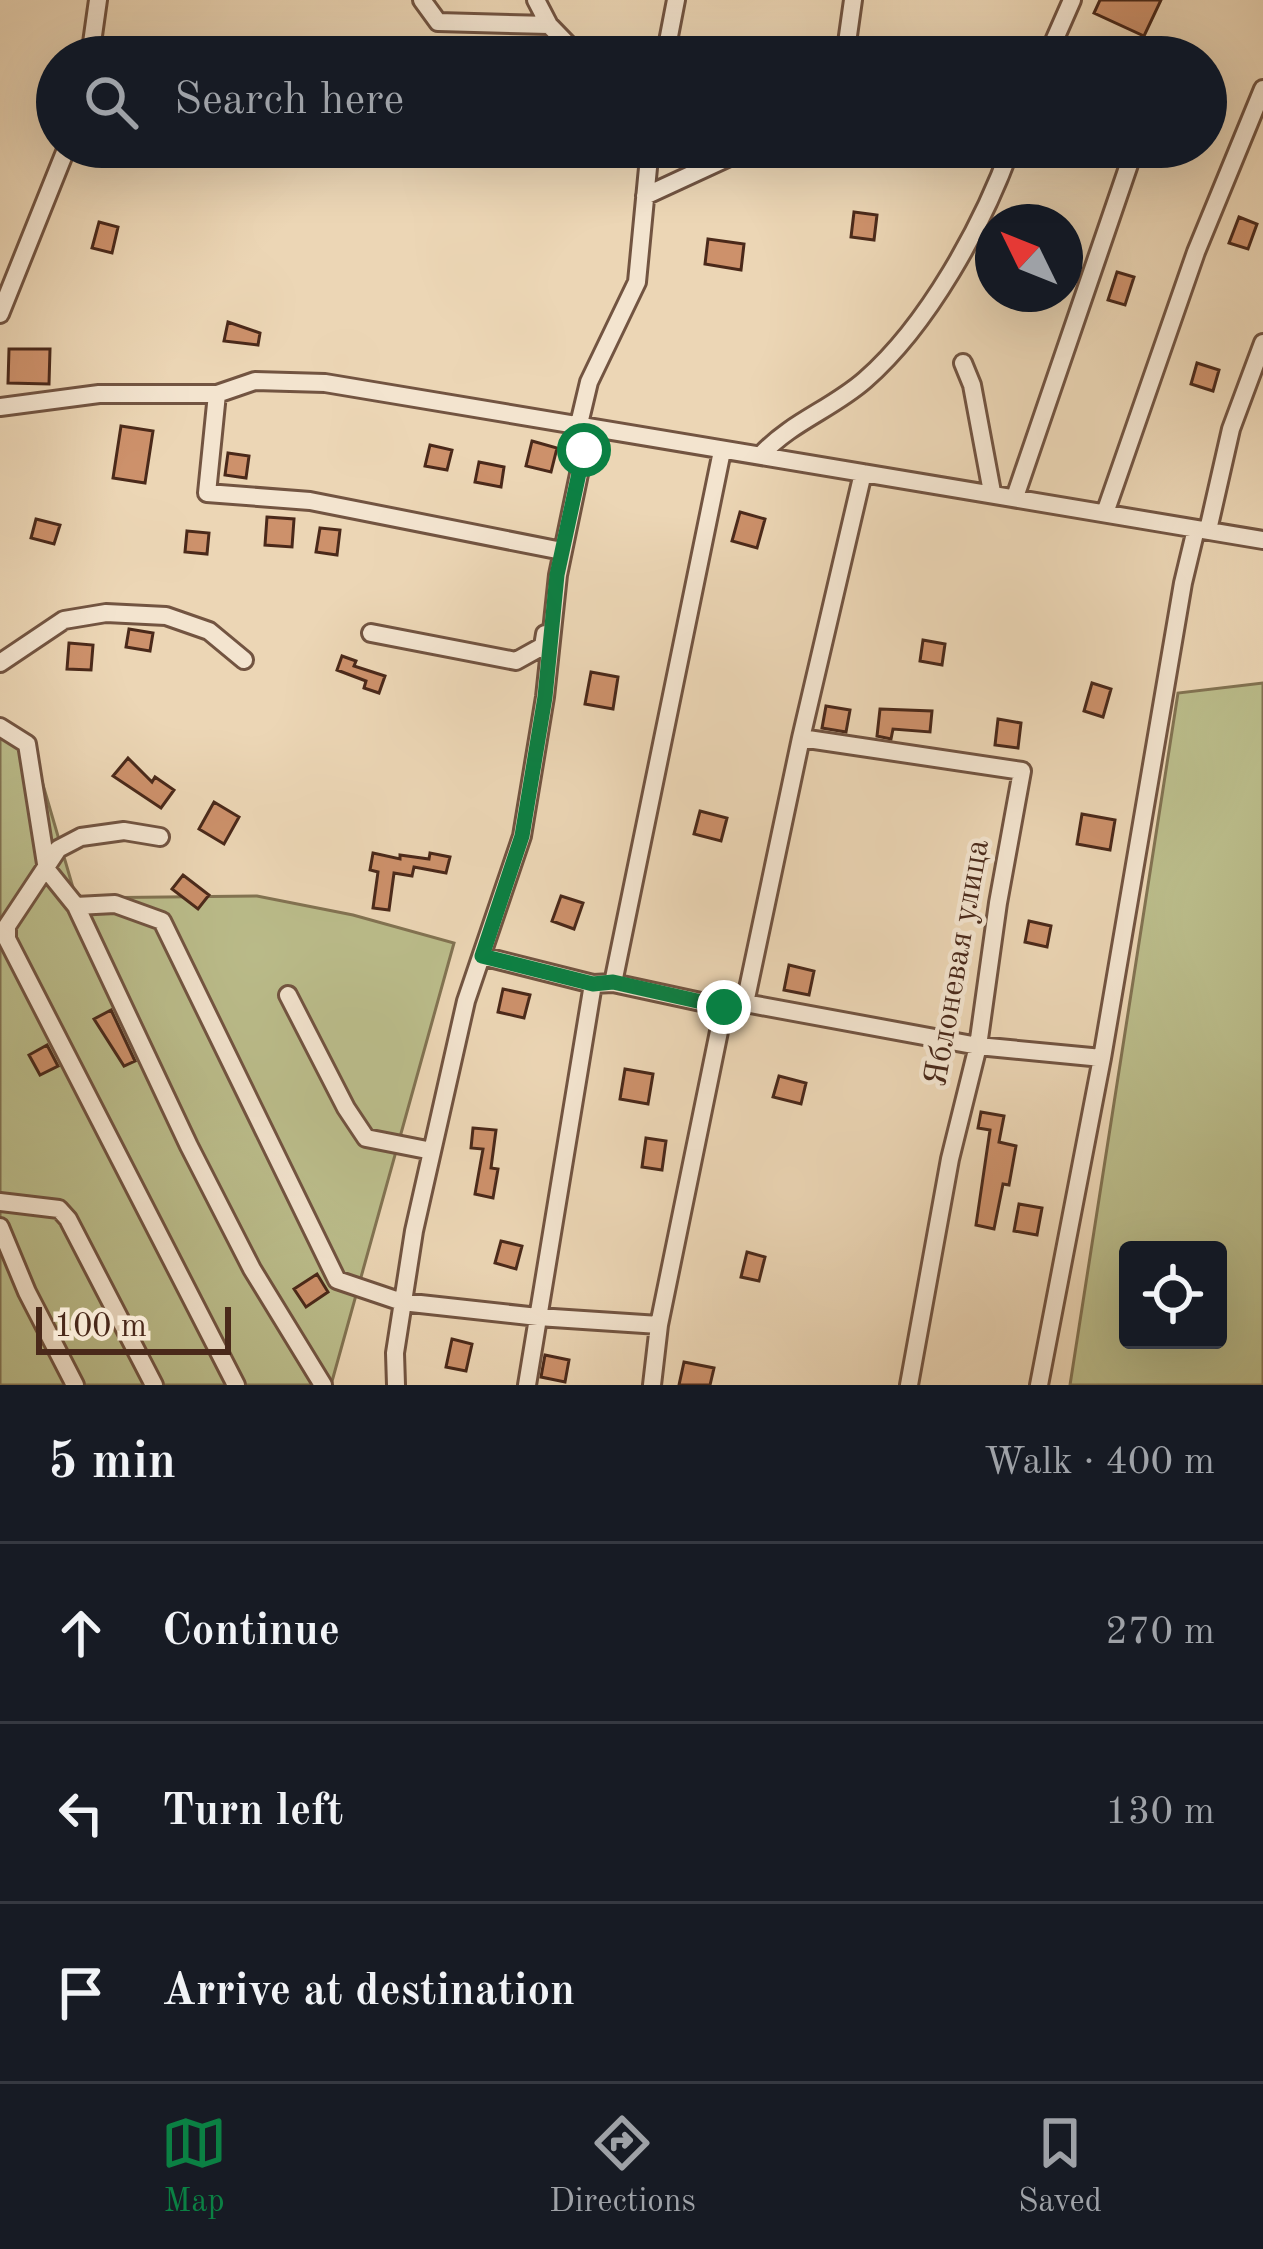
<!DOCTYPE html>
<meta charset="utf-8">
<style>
body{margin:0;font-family:"Old Standard TT",serif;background:#242831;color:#f1f3f6}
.controls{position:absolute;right:36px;bottom:36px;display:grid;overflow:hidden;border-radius:12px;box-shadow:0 12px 48px #0002}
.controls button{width:108px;height:108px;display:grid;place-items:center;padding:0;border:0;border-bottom:3px solid #363941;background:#171b24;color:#f1f3f6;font:60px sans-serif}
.compass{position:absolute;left:975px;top:204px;width:108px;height:108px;border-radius:50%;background:#171b24;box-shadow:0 12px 48px #0002;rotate:313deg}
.scale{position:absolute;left:36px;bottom:30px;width:195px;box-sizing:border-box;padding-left:12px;border:6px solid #4a291a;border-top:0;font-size:33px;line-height:42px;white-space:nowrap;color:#4a291a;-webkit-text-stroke:9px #f3e4cf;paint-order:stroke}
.stop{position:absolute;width:36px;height:36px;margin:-27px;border:9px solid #0b8043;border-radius:50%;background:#fff}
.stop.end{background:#0b8043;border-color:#fff;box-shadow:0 3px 12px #0008}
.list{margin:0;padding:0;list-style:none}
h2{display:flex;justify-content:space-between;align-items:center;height:156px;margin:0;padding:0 48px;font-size:51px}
h2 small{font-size:39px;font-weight:400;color:#9ea1a6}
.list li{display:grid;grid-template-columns:78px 1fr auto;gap:36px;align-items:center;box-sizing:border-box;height:180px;padding:0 48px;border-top:3px solid #363941}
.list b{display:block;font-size:45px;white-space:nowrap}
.list em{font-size:39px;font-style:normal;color:#9ea1a6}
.icon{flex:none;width:66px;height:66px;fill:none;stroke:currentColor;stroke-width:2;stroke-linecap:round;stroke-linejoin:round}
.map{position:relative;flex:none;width:1263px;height:1385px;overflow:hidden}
.search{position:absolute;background:#171b24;box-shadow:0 12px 48px #0002;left:36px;right:36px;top:36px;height:132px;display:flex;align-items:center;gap:30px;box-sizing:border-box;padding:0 42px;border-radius:66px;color:#9ea1a6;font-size:45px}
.sheet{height:696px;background:#171b24}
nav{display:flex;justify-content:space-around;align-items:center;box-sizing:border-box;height:168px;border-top:3px solid #363941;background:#171b24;font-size:33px;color:#9ea1a6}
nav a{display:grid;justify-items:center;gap:6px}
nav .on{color:#0b8043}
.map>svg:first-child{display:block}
.green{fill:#bbbd8b;stroke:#827352;stroke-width:3;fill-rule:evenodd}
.building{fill:#cd916b;stroke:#4a291a;stroke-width:3}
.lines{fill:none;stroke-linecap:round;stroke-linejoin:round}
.minor-casing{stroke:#725441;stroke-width:22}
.minor{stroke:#f3e4cf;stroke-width:16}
.route{stroke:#0b8043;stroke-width:15}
.labels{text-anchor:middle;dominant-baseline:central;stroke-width:9;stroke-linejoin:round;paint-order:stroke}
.street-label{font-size:33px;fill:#4a291a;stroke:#f3e4cf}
</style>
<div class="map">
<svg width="1263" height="1385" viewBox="0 0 1263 1385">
<rect width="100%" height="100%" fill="#ecd6b5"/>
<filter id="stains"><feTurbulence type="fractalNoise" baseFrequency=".00167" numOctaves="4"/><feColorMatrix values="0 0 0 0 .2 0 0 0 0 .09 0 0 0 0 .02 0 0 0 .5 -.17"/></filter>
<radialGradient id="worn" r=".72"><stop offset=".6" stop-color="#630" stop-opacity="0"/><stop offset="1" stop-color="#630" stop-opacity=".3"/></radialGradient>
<path class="green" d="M1263,683V1385H1070L1178,693ZM1128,1250H1218V1340H1128Z
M0,726L32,747L76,898L257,896L353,915L454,943L331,1385H0Z"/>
<path class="building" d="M1100,0H1161L1144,36L1094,13Z
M854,212L877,215L874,240L851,237Z
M1239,217L1257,224L1248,249L1229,243Z
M99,222L118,227L112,253L92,248Z
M708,239L744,244L741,270L705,264Z
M1117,272L1134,277L1125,305L1108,300Z
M228,322L260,333L258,345L224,341Z
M9,349H50L49,384L8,383Z
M1197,363L1219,370L1213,391L1191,384Z
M121,426L153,431L145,483L113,478Z
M532,441L557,448L551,472L526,466Z
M430,445L452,450L447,470L425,466Z
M228,453L249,456L246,478L225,475Z
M479,462L504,467L501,487L475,482Z
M740,512L765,519L757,548L732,541Z
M267,517L294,519L292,547L265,545Z
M36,519L60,525L54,544L31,538Z
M320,528L340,530L337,555L316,552Z
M187,531L209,533L207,554L185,552Z
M129,629L153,633L150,651L126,647Z
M923,640L945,644L942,665L920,661Z
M69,643L93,645L91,670L67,669Z
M342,656L356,661L354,666L385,676L379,693L364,688L366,681L337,670Z
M591,672L618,677L613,709L585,704Z
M1092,683L1111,689L1103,717L1084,711Z
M826,706L850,710L846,732L822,728Z
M880,709L932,711L930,732L893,729L891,739L877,736Z
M998,719L1021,723L1018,748L995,745Z
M128,758L152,782L155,777L174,790L161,808L113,776Z
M214,802L239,817L224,844L199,829Z
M700,811L727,818L721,841L694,834Z
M1082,814L1115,820L1110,850L1077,844Z
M373,853L400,859V855L429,859L430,853L450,857L446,873L414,867L412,876L394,873L389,910L373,908L378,872L370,870Z
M183,875L209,895L198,909L172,889Z
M561,896L583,903L574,929L552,921Z
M1029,921L1051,926L1047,947L1025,942Z
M789,965L814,971L809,995L784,990Z
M503,989L530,995L524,1018L498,1012Z
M111,1010L135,1061L124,1066L94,1019Z
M47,1045L58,1066L40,1075L29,1055Z
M625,1069L653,1074L648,1104L620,1099Z
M779,1076L806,1083L801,1104L773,1097Z
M981,1112L1004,1116L999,1142L1016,1146L1009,1185L1003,1184L994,1229L976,1225L990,1130L978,1128Z
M473,1128L496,1130L491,1168L498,1169L493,1198L475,1194L483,1149L471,1148Z
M646,1138L666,1141L662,1170L642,1167Z
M1019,1204L1042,1208L1037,1235L1014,1231Z
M501,1241L522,1246L516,1269L495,1263Z
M747,1252L765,1257L759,1281L741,1277Z
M317,1274L328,1292L306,1307L294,1289Z
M452,1339L472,1344L466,1371L446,1367Z
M545,1355L569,1360L565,1382L541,1377Z
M684,1362L714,1368L710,1385H679Z"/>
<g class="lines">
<defs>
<path id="minor" d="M422,0L438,22L549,25
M536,0L549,25L580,57
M90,57L98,0
M665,57L676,0
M845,57L853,0
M1047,57L1072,0
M645,196L751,147
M0,314L67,147
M963,363L972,385L992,492
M217,394L207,493L310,501L562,551
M0,407L99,394H217L255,381L325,383L1263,540
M761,455C791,422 832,409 865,380C928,325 983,225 1011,147
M1015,497L1135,147
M1105,513L1196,252L1263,89
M1208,530L1231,429L1263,343
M371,633L516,661L543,646L545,634
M0,663L64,620L106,613L166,616L209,631L244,660
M0,727L27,744L47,870L76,906L189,1146L252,1269L323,1385
M801,738L1022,771L998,903L978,1046L950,1159L909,1385
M160,837L124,831L81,837L58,849L7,926V939L236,1385
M76,906L115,904L162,921L337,1280L402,1302L538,1317L659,1325
M482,956L593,984L613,983L724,1007L745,1003L978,1046L1102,1058
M613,983L722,451
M288,995L346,1108L366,1138L432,1151
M745,1003L801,738L863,473
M0,1202L59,1209L68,1219L154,1385
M0,1227L27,1292L75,1385
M396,1385L395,1353L414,1231L466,1001L522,836L545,697L558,575L584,450L579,424L589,382L637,282L650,147
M527,1385L593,984
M652,1385L659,1325L724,1007
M1039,1385L1102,1058L1183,583L1196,529"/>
</defs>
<use href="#minor" class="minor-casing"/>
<use href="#minor" class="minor"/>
</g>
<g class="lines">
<path class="route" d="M584,450L557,575L545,697L522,836L482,956L593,984L613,982L724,1007"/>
</g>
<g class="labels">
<g class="street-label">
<text transform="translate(958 963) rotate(-80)">Яблоневая улица</text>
</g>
</g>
<rect width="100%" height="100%" filter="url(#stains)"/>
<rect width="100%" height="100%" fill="url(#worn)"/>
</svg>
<div class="controls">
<button><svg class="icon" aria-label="locate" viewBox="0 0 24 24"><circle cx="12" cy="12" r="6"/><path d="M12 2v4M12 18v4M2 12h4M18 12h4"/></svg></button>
</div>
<svg class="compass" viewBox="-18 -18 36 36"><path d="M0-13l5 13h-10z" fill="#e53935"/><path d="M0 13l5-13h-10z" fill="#9ea1a6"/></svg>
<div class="scale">100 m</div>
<div class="stop" style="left:584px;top:450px"></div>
<div class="stop end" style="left:724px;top:1007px"></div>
<div class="search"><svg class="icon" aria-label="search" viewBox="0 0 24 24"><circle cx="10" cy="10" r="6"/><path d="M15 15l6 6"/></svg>Search here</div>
</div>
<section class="sheet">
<h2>5 min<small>Walk · 400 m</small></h2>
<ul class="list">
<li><svg class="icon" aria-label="ahead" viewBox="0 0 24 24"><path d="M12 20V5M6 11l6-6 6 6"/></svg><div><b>Continue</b></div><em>270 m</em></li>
<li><svg class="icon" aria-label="left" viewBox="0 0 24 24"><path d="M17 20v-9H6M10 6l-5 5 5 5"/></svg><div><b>Turn left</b></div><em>130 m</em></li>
<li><svg class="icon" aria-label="arrive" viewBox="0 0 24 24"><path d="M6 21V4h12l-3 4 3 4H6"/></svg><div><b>Arrive at destination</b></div></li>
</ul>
</section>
<nav>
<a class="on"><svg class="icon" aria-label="map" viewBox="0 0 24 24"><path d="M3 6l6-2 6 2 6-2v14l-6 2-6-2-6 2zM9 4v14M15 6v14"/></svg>Map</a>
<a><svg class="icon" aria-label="directions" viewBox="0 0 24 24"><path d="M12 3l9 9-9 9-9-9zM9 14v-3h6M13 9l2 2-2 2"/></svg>Directions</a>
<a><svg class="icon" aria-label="saved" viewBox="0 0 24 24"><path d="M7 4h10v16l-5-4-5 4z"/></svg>Saved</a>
</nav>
